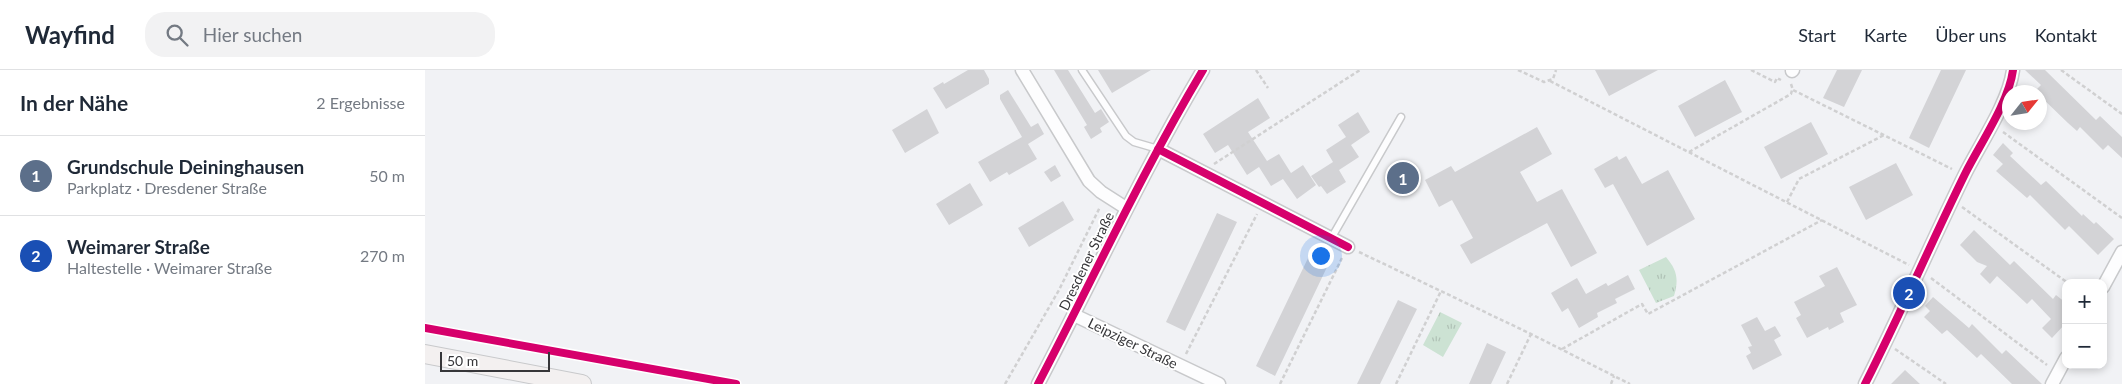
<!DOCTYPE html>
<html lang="de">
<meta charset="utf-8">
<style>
body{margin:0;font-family:Lato,sans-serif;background:#f2f2f3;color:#1f2937}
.controls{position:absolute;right:15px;bottom:15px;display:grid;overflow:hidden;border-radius:10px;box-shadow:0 2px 8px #0003}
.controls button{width:45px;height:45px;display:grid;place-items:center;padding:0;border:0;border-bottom:1px solid #e0e1e3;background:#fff;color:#1f2937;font:25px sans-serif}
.compass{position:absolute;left:1577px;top:15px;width:45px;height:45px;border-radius:50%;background:#fff;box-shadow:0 2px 8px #0003;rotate:60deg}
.scale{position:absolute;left:15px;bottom:12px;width:110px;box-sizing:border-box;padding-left:5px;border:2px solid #363639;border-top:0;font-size:14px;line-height:18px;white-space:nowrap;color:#363639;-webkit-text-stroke:4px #fff;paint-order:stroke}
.you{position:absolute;left:895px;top:185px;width:18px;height:18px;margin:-12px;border:4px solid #fff;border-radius:50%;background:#1a73e8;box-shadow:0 0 0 8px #1a73e833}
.badge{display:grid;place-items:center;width:32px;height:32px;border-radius:50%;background:#77787b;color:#fff;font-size:16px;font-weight:700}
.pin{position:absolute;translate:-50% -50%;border:2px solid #fff;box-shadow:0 1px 5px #0006}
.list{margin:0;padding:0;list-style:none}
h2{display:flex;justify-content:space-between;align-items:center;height:65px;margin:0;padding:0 20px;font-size:21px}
h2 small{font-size:16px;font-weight:400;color:#747a83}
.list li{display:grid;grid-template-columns:32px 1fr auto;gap:15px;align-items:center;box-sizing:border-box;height:80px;padding:0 20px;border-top:1px solid #e0e1e3}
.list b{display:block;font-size:19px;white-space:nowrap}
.list p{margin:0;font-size:16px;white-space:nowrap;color:#747a83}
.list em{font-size:16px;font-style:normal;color:#747a83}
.icon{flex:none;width:28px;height:28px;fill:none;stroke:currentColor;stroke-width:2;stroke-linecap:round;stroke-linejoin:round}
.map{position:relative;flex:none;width:1697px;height:314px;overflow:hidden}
header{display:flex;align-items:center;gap:30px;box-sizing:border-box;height:70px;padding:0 25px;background:#fff;border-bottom:1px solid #e0e1e3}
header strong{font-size:24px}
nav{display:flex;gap:28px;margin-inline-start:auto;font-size:18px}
.search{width:350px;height:45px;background:#f2f2f3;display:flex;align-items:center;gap:12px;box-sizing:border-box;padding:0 18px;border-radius:20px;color:#747a83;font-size:19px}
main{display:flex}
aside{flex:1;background:#fff}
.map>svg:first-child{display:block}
.park{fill:url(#park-tufts)}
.building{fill:#d3d3d6}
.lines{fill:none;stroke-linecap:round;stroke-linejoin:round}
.lane-casing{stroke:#c8c9cb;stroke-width:9}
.street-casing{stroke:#c8c9cb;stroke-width:15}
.secondary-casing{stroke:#c8c9cb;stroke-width:20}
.path{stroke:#d0d0d1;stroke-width:2.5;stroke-dasharray:4 2.5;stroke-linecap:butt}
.lane{stroke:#fdfdfe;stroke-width:6}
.street{stroke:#fdfdfe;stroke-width:12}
.secondary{stroke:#f3f0f0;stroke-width:18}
.cycleway-casing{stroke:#fff;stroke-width:11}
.cycleway{stroke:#d6006c;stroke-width:8}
.labels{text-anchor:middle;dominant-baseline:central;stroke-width:4;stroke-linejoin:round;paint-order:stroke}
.street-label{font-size:14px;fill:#363639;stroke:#fff}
</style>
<header>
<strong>Wayfind</strong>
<div class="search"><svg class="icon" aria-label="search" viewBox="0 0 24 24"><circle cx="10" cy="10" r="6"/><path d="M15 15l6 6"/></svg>Hier suchen</div>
<nav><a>Start</a><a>Karte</a><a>Über uns</a><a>Kontakt</a></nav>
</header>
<main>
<aside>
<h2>In der Nähe<small>2 Ergebnisse</small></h2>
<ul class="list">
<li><span class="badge" style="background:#5c6f8a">1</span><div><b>Grundschule Deininghausen</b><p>Parkplatz · Dresdener Straße</p></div><em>50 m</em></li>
<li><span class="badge" style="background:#1a4fb4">2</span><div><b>Weimarer Straße</b><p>Haltestelle · Weimarer Straße</p></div><em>270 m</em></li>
</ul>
</aside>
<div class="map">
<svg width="1697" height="314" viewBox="0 0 1697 314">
<defs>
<pattern id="park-tufts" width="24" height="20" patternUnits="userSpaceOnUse" patternTransform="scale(1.25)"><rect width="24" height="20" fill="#cce2d3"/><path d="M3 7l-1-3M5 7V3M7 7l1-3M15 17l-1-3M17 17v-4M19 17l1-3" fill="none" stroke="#b0c2b6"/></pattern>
</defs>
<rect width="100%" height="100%" fill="#f1f2f5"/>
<path class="park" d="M1241,187C1252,200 1254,209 1249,226L1231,233L1214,200Z
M1015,242L1037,253L1018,287L998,275Z"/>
<path class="building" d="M543,0H559L564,9V14L521,39L508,18L518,12L519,14Z
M629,0H643L670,43L676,39L684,52L675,58L677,62L666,69L659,57L662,55Z
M673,0H726L687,23Z
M1170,0H1233L1184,26Z
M1412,0H1437L1419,37L1398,28Z
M1516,0H1541L1504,78L1484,68Z
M1600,0H1620L1671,50L1675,46L1697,67V88L1683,75L1678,80L1655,57L1652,61L1643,53L1614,25V22L1610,21L1616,15Z
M1300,10L1317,42L1270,67L1253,36Z
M583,20L606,57L613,53L619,64L603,74L612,89L584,105L582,102L565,112L553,92L597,67L575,29V25Z
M833,28L845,48L823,62L842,91L854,84L866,103L878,95L891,115L872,129L858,109L846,116L834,97L822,105L803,75L790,83L778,64Z
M502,39L514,63L480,83L467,60Z
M933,42L945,62L926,75L934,87L914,100L921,112L902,124L896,116L894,117L886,106L908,92L901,80L921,67L913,55Z
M1386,52L1403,84L1356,109L1339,77Z
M1112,57L1127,84L1095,102L1112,132L1137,119L1172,183L1146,197L1122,153L1046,194L1035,175L1048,168L1027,130L1014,137L1000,110L1026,96L1030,102Z
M1578,73L1588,83L1585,86L1616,115L1621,111L1657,146L1658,144L1669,154L1671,152L1689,169L1673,185L1644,156L1640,160L1605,125L1602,128L1571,101L1578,94L1568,85Z
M1192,86L1194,90L1201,86L1217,114L1243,100L1270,149L1222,176L1188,114L1180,118L1169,99Z
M1471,93L1488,125L1441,150L1424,117Z
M630,95L636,106L626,112L619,102Z
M545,113L558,135L524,155L511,134Z
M638,131L649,150L604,177L593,158Z
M792,143L812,152L760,261L741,252Z
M1549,160L1585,195L1589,191L1628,229L1631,225L1641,233V253L1627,268L1617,258L1626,249L1607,229L1602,234L1572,206L1565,214L1555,204L1562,196L1552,192L1535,175Z
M884,186L903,195L850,306L831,296Z
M1412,197L1432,235L1415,243L1419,252L1404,260L1403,257L1382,268L1371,248L1376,245L1369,232L1400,216L1394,206Z
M1203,205L1210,219L1190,229L1192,233L1172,243L1173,247L1154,258L1143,238L1137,242L1126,223L1152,208L1161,224L1181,213L1183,216Z
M1508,227L1544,258L1547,254L1577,284L1581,280L1617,314H1587L1556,284L1552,288L1522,260L1517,264L1499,247L1505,241L1500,236Z
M973,230L992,239L955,314H932Z
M1332,247L1340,261L1350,256L1356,266L1349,270L1357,285L1328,300L1321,286L1326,283L1323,277L1327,276L1316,255Z
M1062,273L1081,282L1066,314H1044Z
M1480,300L1495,314H1466Z"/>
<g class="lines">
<defs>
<path id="lane" d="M657,0L701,66L709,72L733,79
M907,167L976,47"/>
<path id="street" d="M597,0L664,111L676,122L701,138
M1367,1L1368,0
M733,79L923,177
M1678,217L1697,182
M649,245L794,314
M613,314C668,209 717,102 778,0
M1440,314C1475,245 1506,173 1540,104C1555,74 1584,32 1588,0
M1627,314L1641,288"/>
<path id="secondary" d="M0,284L157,314"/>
</defs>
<use href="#lane" class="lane-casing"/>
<use href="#street" class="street-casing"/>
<use href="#secondary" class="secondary-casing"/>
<path class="path" d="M831,0L843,18
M1093,0L1119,12L1128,9L1131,0
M1326,0L1350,12L1352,8L1356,10
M1636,0L1697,44
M1125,11L1484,195
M1366,14L1368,20L1527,99
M1578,62L1697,148
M1264,82L1366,24L1367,20
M789,94L935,0
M1362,132L1374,109L1459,65
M1537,137L1643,213
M934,182L1106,264L1205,314
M1506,208L1622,295
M1137,279L1217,234L1223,244L1397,150
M1470,279L1521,314
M761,284L832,144
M580,314L634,220L675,137
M855,314L917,188
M971,314L1016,221
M1082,314L1106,264
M1186,314L1189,306"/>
<use href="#lane" class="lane"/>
<use href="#street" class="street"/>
<use href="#secondary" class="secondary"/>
<defs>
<path id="cycleway" d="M733,79L923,177
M0,258L311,314
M613,314C668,209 717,102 778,0
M1440,314C1475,245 1506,173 1540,104C1555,74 1584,32 1588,0"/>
</defs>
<use href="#cycleway" class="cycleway-casing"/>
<use href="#cycleway" class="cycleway"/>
</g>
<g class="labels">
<g class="street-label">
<text transform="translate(661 191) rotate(-64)">Dresdener Straße</text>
<text transform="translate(708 273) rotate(26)">Leipziger Straße</text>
</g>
</g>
</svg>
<div class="controls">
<button>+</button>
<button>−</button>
</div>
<svg class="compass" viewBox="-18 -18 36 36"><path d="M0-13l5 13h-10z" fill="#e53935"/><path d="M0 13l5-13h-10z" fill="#747a83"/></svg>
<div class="scale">50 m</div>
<div class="you"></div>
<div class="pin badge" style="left:978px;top:108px;background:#5c6f8a">1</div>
<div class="pin badge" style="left:1484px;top:223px;background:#1a4fb4">2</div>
</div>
</main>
